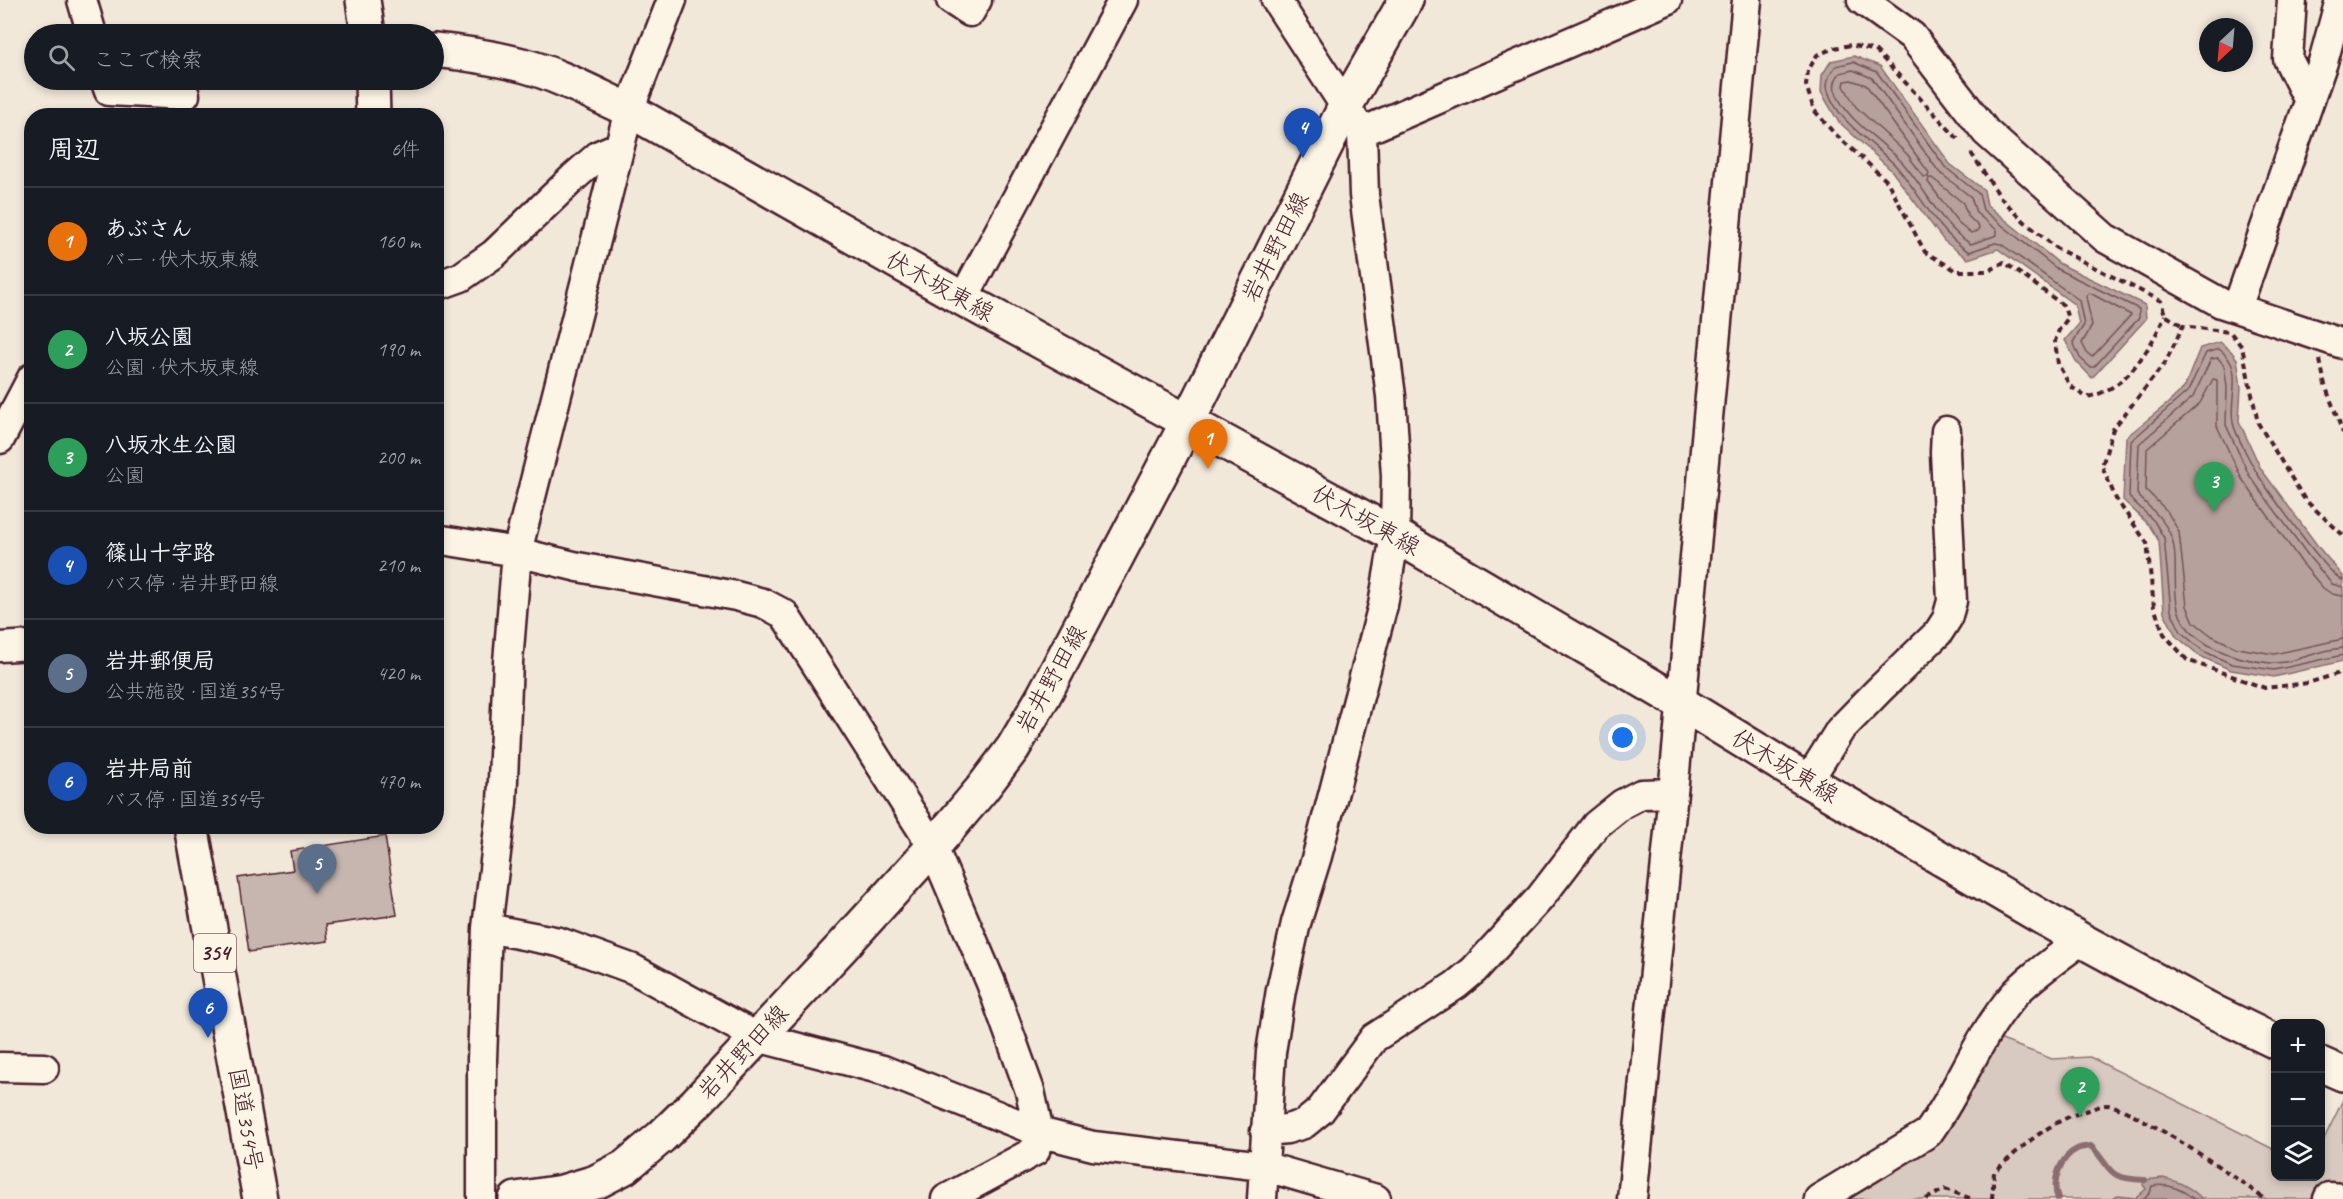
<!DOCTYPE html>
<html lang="ja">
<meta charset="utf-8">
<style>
body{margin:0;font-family:Caveat,"Klee One",sans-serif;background:#242831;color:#f1f3f6}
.controls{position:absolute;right:18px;bottom:18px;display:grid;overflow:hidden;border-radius:12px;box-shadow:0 3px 9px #0003}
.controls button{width:54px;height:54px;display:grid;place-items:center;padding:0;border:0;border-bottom:2px solid #363941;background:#171b24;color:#f1f3f6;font:30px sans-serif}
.compass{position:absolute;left:2199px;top:18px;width:54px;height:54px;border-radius:50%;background:#171b24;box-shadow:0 3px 9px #0003;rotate:206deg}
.you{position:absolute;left:1623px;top:738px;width:21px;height:21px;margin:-15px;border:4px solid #fff;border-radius:50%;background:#1a73e8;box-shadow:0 0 0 9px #1a73e833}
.badge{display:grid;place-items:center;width:39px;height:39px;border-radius:50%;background:#8c9099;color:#fff;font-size:20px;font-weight:700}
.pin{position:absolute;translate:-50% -50px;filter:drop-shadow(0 2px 3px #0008)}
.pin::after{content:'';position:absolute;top:32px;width:21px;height:18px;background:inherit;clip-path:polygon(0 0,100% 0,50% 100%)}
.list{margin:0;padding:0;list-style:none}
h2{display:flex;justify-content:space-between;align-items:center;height:78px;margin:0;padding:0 24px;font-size:26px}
h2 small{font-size:20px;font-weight:400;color:#9ea1a6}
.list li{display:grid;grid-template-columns:39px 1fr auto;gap:18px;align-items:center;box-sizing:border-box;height:108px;padding:0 24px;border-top:2px solid #363941}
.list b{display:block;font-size:22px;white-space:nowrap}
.list p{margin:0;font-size:20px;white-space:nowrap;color:#9ea1a6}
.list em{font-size:20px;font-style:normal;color:#9ea1a6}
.icon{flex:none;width:33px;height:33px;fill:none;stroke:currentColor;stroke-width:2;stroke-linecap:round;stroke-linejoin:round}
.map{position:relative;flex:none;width:2343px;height:1199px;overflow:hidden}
.search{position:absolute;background:#171b24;box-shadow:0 3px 9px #0003;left:24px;top:24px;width:420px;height:66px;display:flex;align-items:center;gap:15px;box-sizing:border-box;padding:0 21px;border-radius:33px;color:#9ea1a6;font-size:22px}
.panel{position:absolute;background:#171b24;box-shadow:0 3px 9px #0003;left:24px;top:108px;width:420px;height:726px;border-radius:24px}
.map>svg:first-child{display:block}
.green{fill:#d8cac0;stroke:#917476;stroke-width:1.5}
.water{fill:#b6a19c;stroke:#8b6d6f;stroke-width:1.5}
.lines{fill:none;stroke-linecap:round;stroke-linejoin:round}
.shore{stroke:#755358;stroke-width:1.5}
.stream{stroke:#8b6d6f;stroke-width:6}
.building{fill:#c7b6af;stroke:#4a1f2b;stroke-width:1.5}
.minor-casing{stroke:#4a1f2b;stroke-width:33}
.major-casing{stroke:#4a1f2b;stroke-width:38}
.highway-casing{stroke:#4a1f2b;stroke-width:38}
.path{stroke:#4a1f2b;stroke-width:4;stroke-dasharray:6 4.5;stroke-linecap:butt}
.minor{stroke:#fcf5e5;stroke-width:28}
.major{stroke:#fcf5e5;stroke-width:33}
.highway{stroke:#fcf5e5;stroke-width:33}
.labels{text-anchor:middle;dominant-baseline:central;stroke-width:4.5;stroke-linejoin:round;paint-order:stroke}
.shield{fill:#fcf5e5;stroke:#7f5f63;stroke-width:1.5}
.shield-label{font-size:22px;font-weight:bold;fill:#4a1f2b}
.street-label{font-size:24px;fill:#4a1f2b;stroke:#fcf5e5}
</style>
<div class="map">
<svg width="2343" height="1199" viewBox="0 0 2343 1199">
<rect width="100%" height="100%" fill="#f1e8da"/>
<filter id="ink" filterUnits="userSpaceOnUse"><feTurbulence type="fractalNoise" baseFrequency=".0167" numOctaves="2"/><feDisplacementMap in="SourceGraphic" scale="12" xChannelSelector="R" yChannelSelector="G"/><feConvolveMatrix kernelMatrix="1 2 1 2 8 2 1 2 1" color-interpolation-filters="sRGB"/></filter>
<g filter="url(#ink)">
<path class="green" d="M1999,1039L2052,1059L2090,1057L2275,1150L2276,1176H2320L2321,1145L2343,1100V1199H1842L1873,1177Z"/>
<path class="water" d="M1854,56L1880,66L1950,164L1984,190L1987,205L2060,264L2145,305L2146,319L2092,378L2076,361L2065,340L2079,324L2075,305L1998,249L1968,259L1944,241L1891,170L1838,121L1821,92L1822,75L1831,61Z
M2220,342L2231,351L2237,359L2241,387L2239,421L2261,469L2320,549L2343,576V661L2274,677L2231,670L2200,656L2176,636L2164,612L2159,541L2149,525L2123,500L2126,437L2167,404L2184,388L2200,348Z
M2163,1178C2178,1181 2191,1187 2202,1199H2112L2118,1196L2136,1198L2146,1189L2143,1185L2145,1180Z"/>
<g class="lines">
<path class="shore" d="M1853,62L1877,72L1945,167L1979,194L1983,210L2057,269L2139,309V318L2094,367H2090L2080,358L2073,342L2084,325L2079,300L2001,244L1995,243L1969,252C1936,231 1921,194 1895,165C1873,142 1838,123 1828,91C1825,82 1830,73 1836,66Z
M1853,70L1872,78L1939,172L1971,197L1976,213L1997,230V235L1971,244C1939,225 1925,186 1900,160C1879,138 1845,120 1835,90C1833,83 1836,78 1840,73Z
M1851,80L1866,85L1929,173L1928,177H1924L1907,154L1856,107L1844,86L1845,81Z
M1929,178H1932L1963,203L1968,216L1979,227L1978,231L1971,233L1960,225L1928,182Z
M2090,293L2131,315L2092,357L2087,353L2082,343L2092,326L2086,296Z
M2343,580C2330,578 2267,489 2257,473C2251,463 2235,433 2233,423C2228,397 2246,369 2219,349L2206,353L2188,391L2131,441L2129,497L2154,521L2164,538L2171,611L2181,632L2203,651L2232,664L2274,670L2343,655
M2343,587L2332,584L2310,558L2249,475L2226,425L2227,387L2224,365L2218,358L2211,359L2193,397L2139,444L2137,494C2149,508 2164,518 2171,536C2179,557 2172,587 2178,609C2188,646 2237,660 2271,663C2295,664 2319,649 2343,648
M2343,596L2332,594L2323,588L2302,563L2242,479L2217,426V380L2213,379L2200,403L2147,449L2146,490L2167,511L2179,532L2187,606L2194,622L2212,636L2237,648L2274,654L2343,639
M2144,1199L2150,1193L2152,1186C2168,1183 2182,1189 2194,1199"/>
<path class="stream" d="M2058,1199C2051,1182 2060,1157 2077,1149C2081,1147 2087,1147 2091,1146C2115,1171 2104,1178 2145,1180"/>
</g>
<path class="building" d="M385,836L397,915L326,925L328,941L249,952L238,878L293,870L290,851Z"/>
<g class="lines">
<defs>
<path id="minor" d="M82,0L92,34
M951,0L970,12L977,0
M1862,0L1912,36L1986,132L2105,238L2221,303L2343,344
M2292,0L2288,59L2309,101
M105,80L109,91L185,95
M1362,132L1667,0
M436,286L461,277L494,254L573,178L599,155L620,146
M963,299L1123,0
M2237,308L2323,62L2340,0
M0,439L32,378
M436,539L517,552L578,567L736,596L763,603L784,614L933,847L991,983L1030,1091L1039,1132L1035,1151L946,1199
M0,647L32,645
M1808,781L1840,730L1879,690L1938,633L1947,619L1952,601L1945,452L1946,431
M487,928L559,942L633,969L757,1037L883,1070L1039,1132L1093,1146L1263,1166L1376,1199
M0,1067L44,1068
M1265,1131L1287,1129L1304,1124L1320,1111L1374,1038L1456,985L1474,970L1540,898L1596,825L1622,804L1641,794L1673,793
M482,1199V1059L487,928L502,803L508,662L517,552L629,110L672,0
M1262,1199L1271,1052L1281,990L1296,923L1317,856L1383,605L1395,535L1396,476L1391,396L1364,195L1362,132L1276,0
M1632,1199L1673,793L1747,0
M1819,1199L1928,1133C1960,1089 1978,1036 2013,996C2028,978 2061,956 2081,940
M2328,1199L2329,1197L2343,1198"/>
<path id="major" d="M434,50C464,53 496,58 526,66C561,76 596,95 629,110L963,299L1395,535L1681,703L1808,781L2081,940L2214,1012L2276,1042
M2320,1064L2343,1074
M516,1199L562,1192L596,1182L625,1167L661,1137L695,1104L843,946L933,847L982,789L1013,748L1043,697L1187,423L1346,105L1406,0"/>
<path id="highway" d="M363,0L368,34
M372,80L373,116
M191,826L260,1199"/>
</defs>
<use href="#minor" class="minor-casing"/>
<use href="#major" class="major-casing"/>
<use href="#highway" class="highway-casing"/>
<path class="path" d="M1958,139L1876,51L1851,45L1834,48L1817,55L1808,71L1806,85L1814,110L1833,132L1887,181L1925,252L1957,271H1989L2004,262L2063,305L2068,318L2059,330L2055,341L2058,364L2070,386L2086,397C2125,392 2151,348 2165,315
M1971,153L2001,198L2025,222L2056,248L2161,301L2165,315L2183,326
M2320,360L2325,385L2343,433
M2343,535L2305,500L2258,423L2242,347L2230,332L2183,326L2165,363L2113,429L2102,466L2116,499L2147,543L2154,607L2164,634L2187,660L2265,688L2308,683L2343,672
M1926,1199L1945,1189L1972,1199
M1992,1199L1994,1172C2023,1146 2050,1120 2089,1110C2094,1108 2101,1105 2107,1105C2129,1105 2243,1181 2264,1199"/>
<use href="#minor" class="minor"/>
<use href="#major" class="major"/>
<use href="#highway" class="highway"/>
</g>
</g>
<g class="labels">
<rect class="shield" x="194" y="934" width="42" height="38" rx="4.5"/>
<g class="shield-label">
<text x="215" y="953">354</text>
</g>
<g class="street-label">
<text transform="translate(1275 247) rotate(-63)">岩井野田線</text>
<text transform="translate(940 286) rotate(29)">伏木坂東線</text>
<text transform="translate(1366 520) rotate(29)">伏木坂東線</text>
<text transform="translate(1051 679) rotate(-61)">岩井野田線</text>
<text transform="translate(1785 766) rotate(31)">伏木坂東線</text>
<text transform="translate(743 1052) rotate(-47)">岩井野田線</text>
<text transform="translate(246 1119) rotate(80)">国道354号</text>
</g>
</g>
</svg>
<div class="controls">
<button>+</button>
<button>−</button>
<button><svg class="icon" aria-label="layers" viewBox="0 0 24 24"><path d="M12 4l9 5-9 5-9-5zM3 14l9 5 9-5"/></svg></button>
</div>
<svg class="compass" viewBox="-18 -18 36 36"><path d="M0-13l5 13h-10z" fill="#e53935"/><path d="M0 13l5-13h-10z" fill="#9ea1a6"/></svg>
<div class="you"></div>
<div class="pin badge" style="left:1208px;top:469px;background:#e8710a">1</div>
<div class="pin badge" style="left:2080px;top:1117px;background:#2e9e5b">2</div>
<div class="pin badge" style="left:2214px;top:512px;background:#2e9e5b">3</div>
<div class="pin badge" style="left:1303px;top:158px;background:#1a4fb4">4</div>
<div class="pin badge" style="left:317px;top:894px;background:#5c6f8a">5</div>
<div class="pin badge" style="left:208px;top:1038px;background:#1a4fb4">6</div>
<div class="search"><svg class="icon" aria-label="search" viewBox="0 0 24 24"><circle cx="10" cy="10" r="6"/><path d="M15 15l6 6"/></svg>ここで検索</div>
<section class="panel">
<h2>周辺<small>6件</small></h2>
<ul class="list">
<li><span class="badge" style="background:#e8710a">1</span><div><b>あぶさん</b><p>バー · 伏木坂東線</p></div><em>160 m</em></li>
<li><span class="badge" style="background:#2e9e5b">2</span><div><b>八坂公園</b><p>公園 · 伏木坂東線</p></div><em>190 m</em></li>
<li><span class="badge" style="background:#2e9e5b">3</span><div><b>八坂水生公園</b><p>公園</p></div><em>200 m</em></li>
<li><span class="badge" style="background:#1a4fb4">4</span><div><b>篠山十字路</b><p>バス停 · 岩井野田線</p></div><em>210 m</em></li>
<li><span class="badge" style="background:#5c6f8a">5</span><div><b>岩井郵便局</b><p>公共施設 · 国道354号</p></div><em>420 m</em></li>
<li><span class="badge" style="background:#1a4fb4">6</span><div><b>岩井局前</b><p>バス停 · 国道354号</p></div><em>470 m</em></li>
</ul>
</section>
</div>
